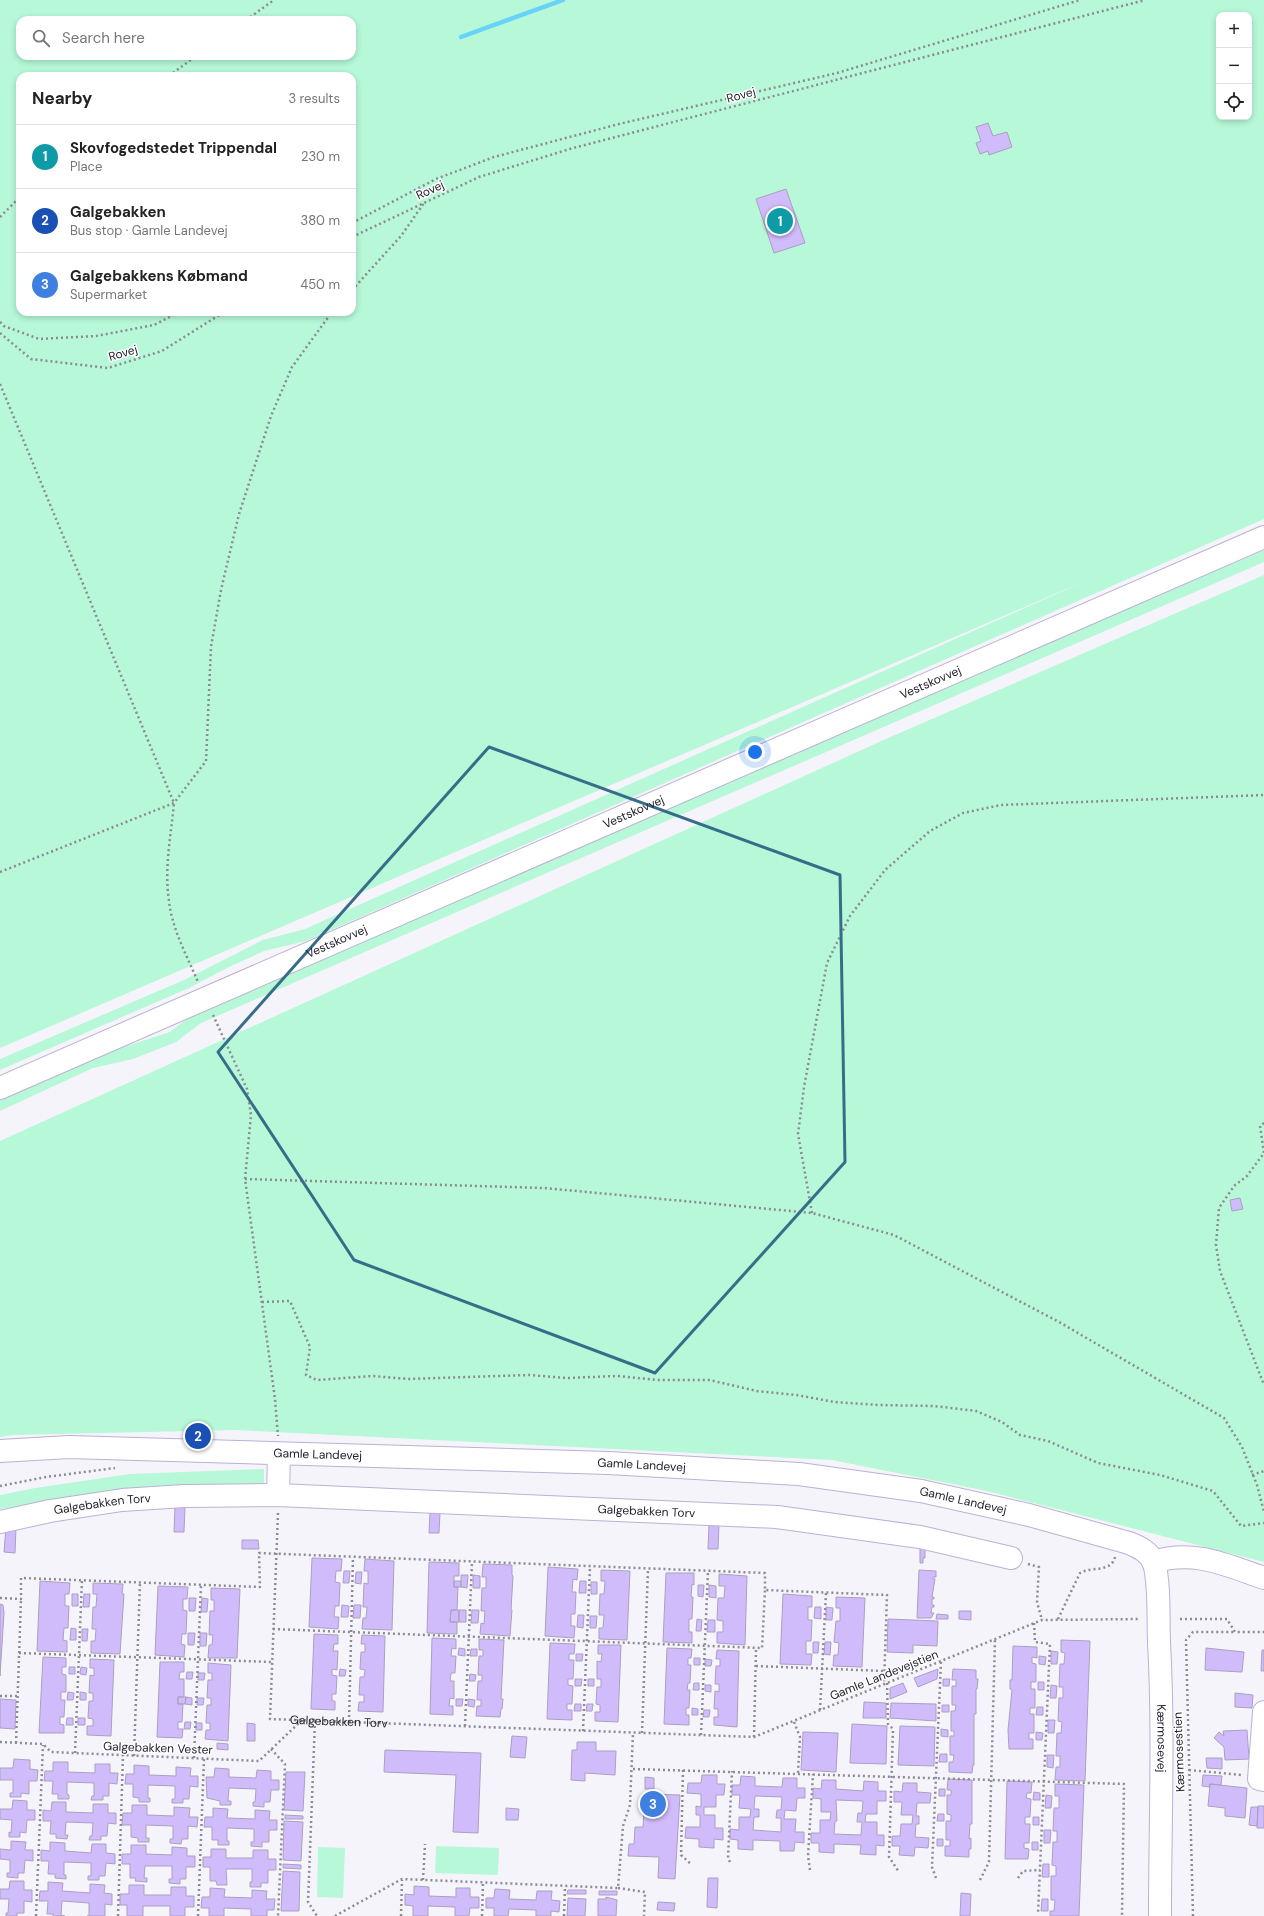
<!DOCTYPE html>
<meta charset="utf-8">
<style>
body{margin:0;font-family:"DM Sans",sans-serif;background:#f6f6f6;color:#222}
.controls{position:absolute;right:12px;top:12px;display:grid;overflow:hidden;border-radius:8px;box-shadow:0 2px 6px #0003}
.controls button{width:36px;height:36px;display:grid;place-items:center;padding:0;border:0;border-bottom:1px solid #e0e0e0;background:#fff;color:#222;font:20px sans-serif}
.you{position:absolute;left:755px;top:752px;width:14px;height:14px;margin:-10px;border:3px solid #fff;border-radius:50%;background:#1a73e8;box-shadow:0 0 0 6px #1a73e833}
.badge{display:grid;place-items:center;width:26px;height:26px;border-radius:50%;background:#386d89;color:#fff;font-size:13px;font-weight:700}
.pin{position:absolute;translate:-50% -50%;border:2px solid #fff;box-shadow:0 1px 4px #0006}
.list{margin:0;padding:0;list-style:none}
h2{display:flex;justify-content:space-between;align-items:center;height:52px;margin:0;padding:0 16px;font-size:17px}
h2 small{font-size:13px;font-weight:400;color:#767676}
.list li{display:grid;grid-template-columns:26px 1fr auto;gap:12px;align-items:center;box-sizing:border-box;height:64px;padding:0 16px;border-top:1px solid #e0e0e0}
.list b{display:block;font-size:15px;white-space:nowrap}
.list p{margin:0;font-size:13px;white-space:nowrap;color:#767676}
.list em{font-size:13px;font-style:normal;color:#767676}
.icon{flex:none;width:22px;height:22px;fill:none;stroke:currentColor;stroke-width:2;stroke-linecap:round;stroke-linejoin:round}
.map{position:relative;flex:none;width:1264px;height:1916px;overflow:hidden}
.search{position:absolute;background:#fff;box-shadow:0 2px 6px #0003;left:16px;top:16px;width:340px;height:44px;display:flex;align-items:center;gap:10px;box-sizing:border-box;padding:0 14px;border-radius:12px;color:#767676;font-size:15px}
.panel{position:absolute;background:#fff;box-shadow:0 2px 6px #0003;left:16px;top:72px;width:340px;height:244px;border-radius:12px}
.map>svg:first-child{display:block}
.green{fill:#b6f8d7;fill-rule:evenodd}
.lines{fill:none;stroke-linecap:round;stroke-linejoin:round}
.stream{stroke:#67d3f7;stroke-width:4.5}
.building{fill:#d1bcfb;stroke:#aba0c1;fill-rule:evenodd}
.minor-casing{stroke:#bcb1d3;stroke-width:24}
.path{stroke:#8d8a94;stroke-width:2.5;stroke-dasharray:2 3;stroke-linecap:butt}
.minor{stroke:#fff;stroke-width:22}
.marked{fill:none;stroke:#386d89;stroke-width:3;stroke-linejoin:round}
.labels{text-anchor:middle;dominant-baseline:central;stroke-width:3;stroke-linejoin:round;paint-order:stroke}
.street-label{font-size:12px;fill:#26222f;stroke:#fff}
</style>
<div class="map">
<svg width="1264" height="1916" viewBox="0 0 1264 1916">
<rect width="100%" height="100%" fill="#f6f4fb"/>
<path class="green" d="M0,0H1264V519L306,941L264,951L229,967L189,988L0,1070V1059L184,980L263,940L305,929L1092,578L0,1048ZM1219,15H1249V117H1219ZM20,20H352V56H20ZM20,76H352V312H20Z
M1264,550V562L201,1023L176,1042L133,1059L93,1068L0,1111V1099L87,1059L170,1032L197,1011Z
M1264,575V1562L987,1491L832,1460L236,1430L13,1435L0,1437V1141L888,738Z
M264,1469V1485L133,1489L0,1509V1495L35,1488L130,1474Z
M436,1846L499,1848L498,1875L435,1873Z
M318,1847L345,1848L343,1898L317,1897Z"/>
<g class="lines">
<path class="stream" d="M461,37L563,0"/>
</g>
<path class="building" d="M988,123L993,136L1007,132L1012,147L989,155L988,151L980,154L976,143L981,141L976,127Z
M786,189L805,243L774,253L756,199Z
M1240,1198L1243,1209L1232,1211L1230,1200Z
M175,1507H185L184,1532H174Z
M430,1513H440L439,1533H429Z
M709,1524H719L718,1549H708Z
M6,1527H16L15,1553L4,1552Z
M242,1540H258L259,1549H242Z
M920,1542L925,1543V1558H923V1563H920Z
M312,1558L342,1559L341,1571H336L335,1582L340,1583L339,1606H335L334,1617H339L338,1629L309,1627Z
M365,1559L394,1561L392,1630L362,1629L363,1618H366L367,1607H363L364,1583L368,1584V1571H364Z
M429,1562L459,1563V1576H454V1587H458L457,1610H451L450,1622H457V1634L427,1633Z
M483,1564L512,1565V1575L513,1576L511,1610H512L510,1636L480,1634L481,1623L484,1624L485,1611H481L482,1588H486V1577H482Z
M548,1567L578,1569L577,1580L573,1579L572,1592H576L575,1614H571V1626H575L574,1638L545,1636Z
M601,1570L630,1571L627,1640L599,1639V1628H603L604,1615H599L600,1594H604L605,1581H601Z
M919,1570L936,1571V1577H933V1579H935L932,1597H934V1599H932V1605H934V1607H932L931,1613H934L931,1618H917Z
M344,1571H350L349,1583H343Z
M356,1572H362L361,1584L355,1583Z
M666,1573H694V1585L692,1584L691,1597H693L692,1619H689V1632H692V1643L663,1642Z
M719,1574L747,1576L745,1645L717,1643V1632H723V1621L717,1620L718,1598H724L725,1586H719Z
M461,1575H468L467,1588L461,1587Z
M473,1575L480,1576V1588H473Z
M40,1581L70,1583L69,1594H65V1606H69L68,1628H64L63,1640L67,1641V1652L37,1651Z
M454,1581H461V1587H454Z
M580,1581H586V1593H579Z
M591,1582H597V1594H591Z
M93,1583L123,1584L122,1594H124L120,1654L91,1653V1641H95L96,1629H92L93,1607H96L97,1594H93Z
M698,1585H704L703,1597L698,1596Z
M709,1585L716,1586V1598L709,1597Z
M158,1586L188,1587L187,1599H183V1610L187,1611L186,1634H182L181,1644L185,1645L184,1657L155,1655Z
M211,1588L240,1589L237,1658H208L209,1645H212L213,1635H209L210,1611H214V1600H211Z
M72,1594H78V1606H72Z
M84,1594H90L89,1607H83Z
M783,1594L812,1596V1607H808V1620H812L811,1641H806V1654H812L811,1665L780,1664Z
M836,1597L865,1598L862,1667L833,1666L834,1655H838L839,1643L834,1642L836,1621H840V1608H836Z
M189,1598H196L195,1611H189Z
M202,1598L208,1599L207,1612H201Z
M0,1604L3,1605L4,1613L0,1676Z
M342,1605L349,1606L348,1617H341Z
M354,1605H361L360,1618H353Z
M815,1607H821V1619L814,1618Z
M826,1607L833,1608L832,1620H826Z
M451,1610H459V1622H450Z
M459,1610H466V1622H459Z
M472,1610H479L478,1623H471Z
M959,1611H971V1620L959,1619Z
M937,1614L948,1615V1619H936Z
M578,1615H584L583,1628L577,1627Z
M590,1616H597L596,1628H590Z
M697,1619L702,1620L701,1631H696Z
M888,1619L938,1621L937,1646L913,1645V1653L887,1652Z
M708,1620H715V1632H707Z
M71,1628L76,1629V1640H70Z
M82,1629H88L87,1641H82Z
M188,1633H195L194,1645H188Z
M200,1633H207L206,1646H200Z
M314,1634L338,1635V1644H334L333,1651H338L337,1670L332,1669V1675L337,1676L336,1694H332V1701H335V1710L311,1709Z
M362,1635L385,1636L383,1712L358,1711L359,1702H364V1695H359L360,1677H364L365,1670L360,1669L361,1652H365V1644H361Z
M432,1638L456,1639V1649L452,1648L451,1656H456L455,1673H451L450,1681H454V1699L450,1698L449,1706H453V1715L430,1714Z
M479,1639L504,1640L501,1699H503L502,1709H501L500,1717L476,1716L477,1706H481V1700H477L478,1681H482V1675H478L479,1656H483V1650H479Z
M1061,1640L1090,1641L1085,1781L1055,1780L1056,1767H1060V1756H1056L1057,1733H1061L1062,1722L1058,1721L1059,1698H1063V1687H1059L1060,1664H1064L1065,1653L1061,1652Z
M813,1642H819L818,1653H813Z
M825,1642H831L830,1655L824,1654Z
M550,1643L575,1644L574,1654H569V1660H574L573,1679H568V1685L573,1686L572,1704H567V1710H572V1720L547,1719Z
M598,1645H621L618,1722L595,1721V1712H600V1705L596,1704L597,1687H601V1679H597V1661L601,1662L602,1654H598Z
M1013,1646L1037,1647V1658L1032,1657V1663L1036,1664V1682H1031V1689H1035V1708H1030V1714H1034V1733H1029V1739H1033V1749H1009L1008,1730L1012,1690L1010,1689V1680H1012Z
M459,1648L465,1649V1656L458,1655Z
M667,1648L692,1649L691,1658H688V1665H691L690,1683H688L687,1690H690L689,1708H686V1715H689V1725L664,1724Z
M1206,1648L1244,1652L1242,1672L1205,1670Z
M471,1649H477V1656H470Z
M717,1650L739,1651L737,1727L714,1725V1717H718V1709H714L715,1691L719,1692V1684H715L716,1666H720V1659H716Z
M1262,1650H1264V1671H1261Z
M1051,1651L1058,1652L1057,1664H1051Z
M576,1654H583L582,1661H576Z
M1039,1656L1046,1657L1045,1665L1039,1664Z
M43,1657L66,1658V1667H62V1674L66,1675V1692H61V1700H65L64,1717H60V1724L64,1725V1733H39Z
M694,1658H700V1665H694Z
M90,1659L114,1660L111,1736L87,1735V1726H93V1719L88,1718L89,1701H93V1693H89L90,1675L94,1676V1668H90Z
M705,1659L712,1660L711,1666H705Z
M160,1662H184V1672H180L179,1679H184V1697H178V1704H183L182,1722H178V1729H183L182,1738L157,1737Z
M208,1663L231,1665L228,1741L205,1739L206,1730H210V1723H206L207,1705H211V1698H207L208,1680H212V1673H208Z
M69,1667H75V1674H69Z
M81,1667L87,1668L86,1675L80,1674Z
M340,1669L346,1670L345,1676H339Z
M938,1669L937,1679L918,1687L914,1678Z
M953,1669L976,1670V1679H978L977,1689H976V1714H974V1765H973L972,1773L949,1772V1762H953L954,1755H950V1736H954V1731H951V1711H955L956,1705H952V1686H956V1680H952Z
M187,1672H193L192,1679H186Z
M198,1673H205L204,1680H198Z
M470,1674L476,1675L475,1681H469Z
M575,1679H582L581,1686H575Z
M588,1679H594V1686H588Z
M943,1679H950L949,1686H943Z
M1038,1682H1044V1690H1038Z
M694,1683H699V1690H693Z
M903,1683L907,1692L890,1699V1688Z
M705,1685H711V1692L705,1691Z
M1051,1685L1057,1686L1056,1698H1050Z
M68,1692L74,1693L73,1700H67Z
M80,1692L86,1693V1700H80Z
M1235,1693L1253,1695L1252,1708L1235,1707Z
M178,1697H186L185,1704H178Z
M186,1697L192,1698V1705L185,1704Z
M197,1698H204L203,1705H197Z
M0,1699L16,1700L15,1729L0,1728Z
M456,1699H463L462,1706H456Z
M468,1699L475,1700L474,1707L468,1706Z
M864,1702L886,1703V1718H863Z
M891,1703L936,1704V1721L890,1718Z
M575,1704H581V1711H574Z
M587,1704H593L592,1711H586Z
M942,1705H949V1712H942Z
M1037,1707H1043V1715H1036Z
M692,1708L698,1709V1715H692Z
M704,1710H710L709,1717H703Z
M67,1718H73V1725H66Z
M78,1718H85V1725H78Z
M1048,1720H1055L1054,1733H1048Z
M185,1722H191L190,1729H184Z
M196,1723H202V1730H196Z
M247,1723L255,1724V1741H247Z
M852,1724L887,1726L886,1764L850,1763Z
M900,1726L935,1727L934,1766L898,1765Z
M941,1729L948,1730V1737L941,1736Z
M1247,1730L1249,1759L1225,1760L1224,1747L1214,1738L1219,1732L1224,1736L1223,1731Z
M803,1732L838,1733L836,1772L801,1770Z
M1036,1732L1043,1733L1042,1740H1036Z
M512,1736L527,1737L525,1758L510,1757Z
M577,1742H596V1751H616L615,1775L585,1773V1781L571,1780L572,1750H577Z
M217,1743L228,1744V1750L217,1749Z
M385,1750L481,1753L478,1833L453,1832L456,1775L384,1772Z
M940,1754H947V1762H939Z
M1047,1755H1054L1053,1768L1047,1767Z
M1206,1758H1222V1769L1207,1768Z
M14,1759L30,1760V1769L38,1770L37,1781H29V1794L21,1793V1797H10V1793H13V1780H0V1768H13Z
M53,1762H68V1772L95,1773V1764H110V1773H118L117,1784L109,1783V1796H103V1800H91L92,1796H94V1783L67,1782V1794L69,1795V1799H58V1794H52L53,1781H44L45,1771H53Z
M134,1765L149,1766V1775L176,1776V1767L191,1768L190,1776H198V1787L190,1786L189,1799H183V1803H172V1799H175V1786L148,1785V1798H150V1802H139V1798L133,1797V1784H125L126,1774H134Z
M215,1768L229,1769V1777L256,1778L257,1770L271,1771V1780H279V1790H271L270,1802H264V1807L253,1806V1802H255L256,1789L229,1788L228,1801H231V1805H220V1801L207,1798L206,1777H214Z
M286,1772H305L303,1811L284,1810Z
M702,1775H717V1784H725L724,1795H716V1807H704V1815H715V1828H723V1840L714,1839V1848L699,1847V1839L685,1838L686,1827H700V1815H696V1806L701,1807V1794L687,1793L688,1783H701Z
M1203,1775L1222,1776L1221,1785L1210,1784V1787L1202,1786Z
M741,1776L755,1777V1786L782,1787L783,1778H797V1788H805V1798H797L796,1811L785,1810L784,1819H796L795,1832H804V1843L795,1842L794,1851H780V1841L753,1840V1850L738,1849V1840L730,1839V1829L739,1830V1817H750L751,1809L739,1808L740,1795H732V1785H740ZM755,1796L782,1797L781,1810H777L776,1818H781V1832L753,1830L754,1817H759V1809H754Z
M645,1777L654,1778V1789H645Z
M948,1779L972,1780V1824H970L969,1839L971,1838V1849H969V1857L945,1856V1846H950V1840H946V1821H951V1815L947,1814V1795H951V1790H947Z
M822,1780H836V1789L863,1791L864,1781L878,1782V1791H886V1801H877V1814H866L865,1822H877V1835H884V1846L876,1845V1855L860,1854L861,1845L834,1844V1853L819,1852V1843H811V1833H820V1820H830L831,1812H821V1799L813,1798V1788L821,1789ZM836,1800L863,1801L862,1813H858L857,1822H862L861,1835L834,1834L835,1821H837Z
M1007,1781L1032,1782L1031,1793H1027L1026,1798L1031,1799L1030,1817H1025V1824H1030L1029,1843H1024V1848L1029,1849L1028,1859H1005Z
M903,1783H917V1792L931,1793L930,1803H917L916,1816H919V1824H916L915,1837L929,1838L928,1848L915,1847L914,1856L899,1855L900,1846H892V1836H900L901,1824H912L913,1815H901L902,1802H894V1791L902,1792Z
M1055,1784L1084,1785L1079,1916H1050V1911H1054L1055,1900H1051V1876H1056V1866L1052,1865L1053,1842H1057V1831H1053L1054,1808H1059V1796H1055Z
M1210,1784L1247,1788L1245,1818L1225,1816V1808L1208,1806Z
M939,1789H945V1796H939Z
M1034,1792L1040,1793V1800H1033Z
M645,1794L680,1795L675,1879L658,1878L659,1857L628,1856L629,1844H634L635,1827H643Z
M1046,1795L1052,1796L1051,1808H1045Z
M13,1800L27,1801V1810H35V1820H27L26,1833L20,1832V1837H9V1832L11,1833L12,1820L0,1819V1809H12Z
M52,1802H66V1812L93,1813V1804H108V1813H116V1824L108,1823L107,1836H101V1840H89L90,1836H92L93,1823L66,1822L65,1835H68L67,1839L56,1838V1834H50L51,1821H43V1810L51,1811Z
M132,1805H147V1815L174,1816V1807L190,1808L189,1817H198L197,1827L188,1826V1839H182L181,1844L170,1843V1839H173V1826L146,1825V1838H149V1842H138V1838L131,1837V1825H122L123,1813H132Z
M1258,1806H1264V1828H1257Z
M1251,1807H1258L1257,1826L1249,1825Z
M213,1808L228,1809L227,1818L255,1819V1810L270,1811L269,1820H277V1830H269V1842H262V1847L251,1846V1842H254V1829L227,1828V1841H229V1845H218V1840H212V1827H204L205,1817H213Z
M506,1808L519,1809L518,1820H506Z
M938,1814H944V1821H937Z
M285,1815L303,1816V1819H285Z
M1033,1817H1039V1825H1033Z
M284,1821L303,1822L301,1861L283,1860Z
M1044,1830H1051L1050,1843H1044Z
M937,1839H943V1846H937Z
M11,1841L26,1842L25,1850H33V1861L25,1860L24,1873H18V1878L7,1877V1873H10V1860L0,1859V1849L11,1850Z
M50,1842L65,1843V1851L91,1853L92,1844H106V1853L115,1854V1864L106,1863L105,1876H99V1880H88V1876H91V1863L64,1862V1875H66V1879L55,1878V1874H48L49,1861H41V1850L50,1851Z
M1032,1842H1038V1850H1032Z
M131,1845H146V1854L172,1855V1847L187,1848V1856H195V1867H186V1879H180V1884L169,1883V1879H172V1866H145L144,1878H147V1882L135,1881L136,1878H130V1864H122V1854H131Z
M211,1849H226V1858H253V1850H268V1859H276V1870H268V1883H261V1887H250V1882H252V1869H226L227,1885H217L216,1881H210V1867H203V1857H211Z
M283,1864L301,1865V1869L283,1868Z
M1043,1864H1049V1877H1042Z
M283,1871L300,1872L299,1911H281Z
M708,1878H718L717,1908L707,1907Z
M10,1881H24V1890H32V1902L24,1901V1913H17V1916H6V1913H8L9,1899H0V1889H9Z
M48,1882L63,1883L62,1891L90,1893V1884L105,1885L104,1893L112,1894V1905L105,1904V1916H87H89V1903L62,1901L61,1915L65,1916H53V1914H47L48,1901H39L40,1891H48Z
M129,1885H144V1895H171V1887H186V1896H194V1907H185V1916H170V1906H143V1916H127V1905H120V1894H129Z
M414,1886L429,1887V1896L456,1897V1888H470V1897H479V1908H470L469,1916H455V1907L428,1906V1916H413V1906L405,1905V1894L414,1895Z
M210,1888L225,1889L224,1897L252,1898V1890L267,1891L266,1899H275L274,1910H267V1916H251V1909L224,1908V1916H209V1908H201L202,1897H210Z
M495,1889L510,1890L509,1899L536,1900L537,1891H552L551,1900L560,1901L559,1912L551,1911V1916H536V1910L509,1909L508,1916H494V1908H486V1898H494Z
M568,1890H586V1894H567Z
M599,1891H617V1895H599Z
M961,1893L971,1894L970,1916H960Z
M606,1897L617,1900L616,1916H598V1899H606Z
M568,1898L586,1899L585,1916H567Z
M1042,1899H1048V1911H1041Z
M658,1902L675,1903L674,1911L657,1910Z"/>
<g class="lines">
<defs>
<g id="minor">
<path id="s2" d="M0,1088L1264,537"/>
<path id="s3" d="M0,1451L69,1447L608,1463L799,1474L921,1491L1029,1515L1129,1543C1139,1547 1150,1552 1154,1563C1160,1584 1158,1619 1159,1642C1164,1733 1160,1825 1160,1916"/>
<path d="M278,1495L279,1454"/>
<path id="s4" d="M0,1522L50,1511L122,1500L184,1496L278,1495L777,1517L920,1537L1011,1558"/>
<path d="M1153,1562C1194,1549 1226,1565 1264,1578"/>
<path d="M1264,1712L1259,1779L1264,1780"/>
</g>
</defs>
<use href="#minor" class="minor-casing"/>
<g class="path">
<path d="M246,20L274,0"/>
<path d="M169,76L196,56"/>
<path d="M0,217L20,197"/>
<path d="M352,223L436,179L494,157L619,124L837,73L1080,0"/>
<path d="M352,237L479,177L573,148L1145,0"/>
<path d="M352,290L401,236L424,203"/>
<path d="M0,322L4,326L39,339L96,336L154,325L179,312"/>
<path d="M0,333L31,359L108,368L162,351L224,312"/>
<path d="M0,384L174,803C171,836 164,868 169,901C172,929 187,956 198,982"/>
<path d="M0,872L174,803L206,761L211,647L221,590L239,514L271,416L292,367L332,312"/>
<path d="M213,1015L247,1089L251,1115L245,1179L275,1399L278,1436"/>
<path d="M1264,1123L1260,1126L1264,1153L1247,1176L1234,1186L1219,1208L1216,1245L1220,1271L1264,1385"/>
<path d="M245,1179L544,1188L812,1213L894,1235L1059,1322L1224,1418L1242,1447L1257,1485L1264,1512"/>
<path d="M812,1213L798,1134L804,1087L827,963L850,916L885,870L930,831L963,813L1001,805L1264,795"/>
<path d="M262,1302L290,1301L310,1347L306,1375L317,1380L373,1376L408,1379L529,1375L567,1378L617,1376L658,1380H709L757,1391L797,1395L834,1402L879,1405L934,1406L976,1411L1002,1422L1020,1435L1048,1441L1098,1463L1160,1475L1213,1491L1241,1526L1264,1523"/>
<path d="M1252,1475L1264,1471"/>
<path d="M0,1486L46,1477L115,1468"/>
<path id="s1" d="M278,1513L270,1719L754,1737L1042,1620L1140,1619"/>
<path d="M1028,1564L1039,1567L1037,1602L1042,1620"/>
<path d="M0,1598L21,1599V1578L260,1587L259,1553L765,1573V1590L887,1595L884,1684"/>
<path d="M1058,1619L1080,1573C1092,1566 1111,1573 1115,1557"/>
<path d="M1180,1619H1227L1235,1632H1264"/>
<path d="M1034,1623L1035,1642L1050,1644L1038,1913"/>
<path d="M273,1629L762,1648L765,1590"/>
<path d="M19,1653L272,1662"/>
<path d="M756,1666L884,1671"/>
<path d="M887,1683L888,1724L893,1729L889,1857L899,1872"/>
<path d="M0,1696H17"/>
<path d="M820,1710L826,1593"/>
<path d="M315,1721L308,1902L317,1916"/>
<path d="M349,1722L353,1557"/>
<path d="M794,1722L800,1737L798,1773"/>
<path d="M465,1726L472,1562"/>
<path d="M583,1731L590,1567"/>
<path d="M642,1733L648,1569"/>
<path d="M701,1735L708,1571"/>
<path d="M754,1737L756,1648"/>
<path d="M0,1742L43,1744L51,1752L259,1761L302,1720"/>
<path d="M16,1743L21,1599"/>
<path d="M271,1749L285,1764L278,1916"/>
<path d="M75,1753L82,1580"/>
<path d="M134,1756L140,1582"/>
<path d="M194,1758L201,1585"/>
<path d="M633,1769L1124,1784L1122,1916"/>
<path d="M683,1770L681,1855L692,1865"/>
<path d="M1189,1770L1242,1775"/>
<path d="M730,1862L728,1858L732,1771"/>
<path d="M810,1870L808,1856L813,1774"/>
<path d="M936,1878L932,1867L941,1661"/>
<path d="M1018,1878L1023,1871L1040,1870"/>
<path d="M423,1880L425,1844"/>
<path d="M980,1880L989,1862L995,1639"/>
<path d="M618,1888L645,1892L644,1916"/>
<path d="M36,1916L43,1745"/>
<path d="M118,1916L123,1755"/>
<path d="M198,1916L204,1759"/>
<path d="M335,1916L402,1879L618,1888L623,1826L630,1805L633,1733"/>
<path d="M401,1916L402,1880"/>
<path d="M482,1916L483,1883"/>
<path d="M564,1916L565,1886"/>
<path d="M1193,1916L1186,1640L1193,1632H1235"/>
</g>
<use href="#minor" class="minor"/>
</g>
<path class="marked" d="M489,747L840,875L845,1162L655,1373L354,1260L218,1052Z"/>
<g class="labels">
<g class="street-label">
<text transform="translate(741 95) rotate(-15)">Rovej</text>
<text transform="translate(430 190) rotate(-25)">Rovej</text>
<text transform="translate(123 353) rotate(-16)">Rovej</text>
<text stroke="none"><textPath href="#s2" startOffset="1015">Vestskovvej</textPath></text>
<text stroke="none"><textPath href="#s2" startOffset="691">Vestskovvej</textPath></text>
<text stroke="none"><textPath href="#s2" startOffset="367">Vestskovvej</textPath></text>
<text stroke="none"><textPath href="#s3" startOffset="318">Gamle Landevej</textPath></text>
<text stroke="none"><textPath href="#s3" startOffset="642">Gamle Landevej</textPath></text>
<text stroke="none"><textPath href="#s3" startOffset="966">Gamle Landevej</textPath></text>
<text stroke="none"><textPath href="#s4" startOffset="104">Galgebakken Torv</textPath></text>
<text stroke="none"><textPath href="#s4" startOffset="649">Galgebakken Torv</textPath></text>
<text transform="translate(884 1675) rotate(-22)">Gamle Landevejstien</text>
<text stroke="none"><textPath href="#s1" startOffset="275">Galgebakken Torv</textPath></text>
<text stroke="none"><textPath href="#s3" startOffset="1346">Kærmosevej</textPath></text>
<text transform="translate(158 1748) rotate(2)">Galgebakken Vester</text>
<text transform="translate(1179 1752) rotate(-92)">Kærmosestien</text>
</g>
</g>
</svg>
<div class="controls">
<button>+</button>
<button>−</button>
<button><svg class="icon" aria-label="locate" viewBox="0 0 24 24"><circle cx="12" cy="12" r="6"/><path d="M12 2v4M12 18v4M2 12h4M18 12h4"/></svg></button>
</div>
<div class="you"></div>
<div class="pin badge" style="left:780px;top:221px;background:#0f9aa8">1</div>
<div class="pin badge" style="left:198px;top:1436px;background:#1a4fb4">2</div>
<div class="pin badge" style="left:653px;top:1804px;background:#3f7fe0">3</div>
<div class="search"><svg class="icon" aria-label="search" viewBox="0 0 24 24"><circle cx="10" cy="10" r="6"/><path d="M15 15l6 6"/></svg>Search here</div>
<section class="panel">
<h2>Nearby<small>3 results</small></h2>
<ul class="list">
<li><span class="badge" style="background:#0f9aa8">1</span><div><b>Skovfogedstedet Trippendal</b><p>Place</p></div><em>230 m</em></li>
<li><span class="badge" style="background:#1a4fb4">2</span><div><b>Galgebakken</b><p>Bus stop · Gamle Landevej</p></div><em>380 m</em></li>
<li><span class="badge" style="background:#3f7fe0">3</span><div><b>Galgebakkens Købmand</b><p>Supermarket</p></div><em>450 m</em></li>
</ul>
</section>
</div>
